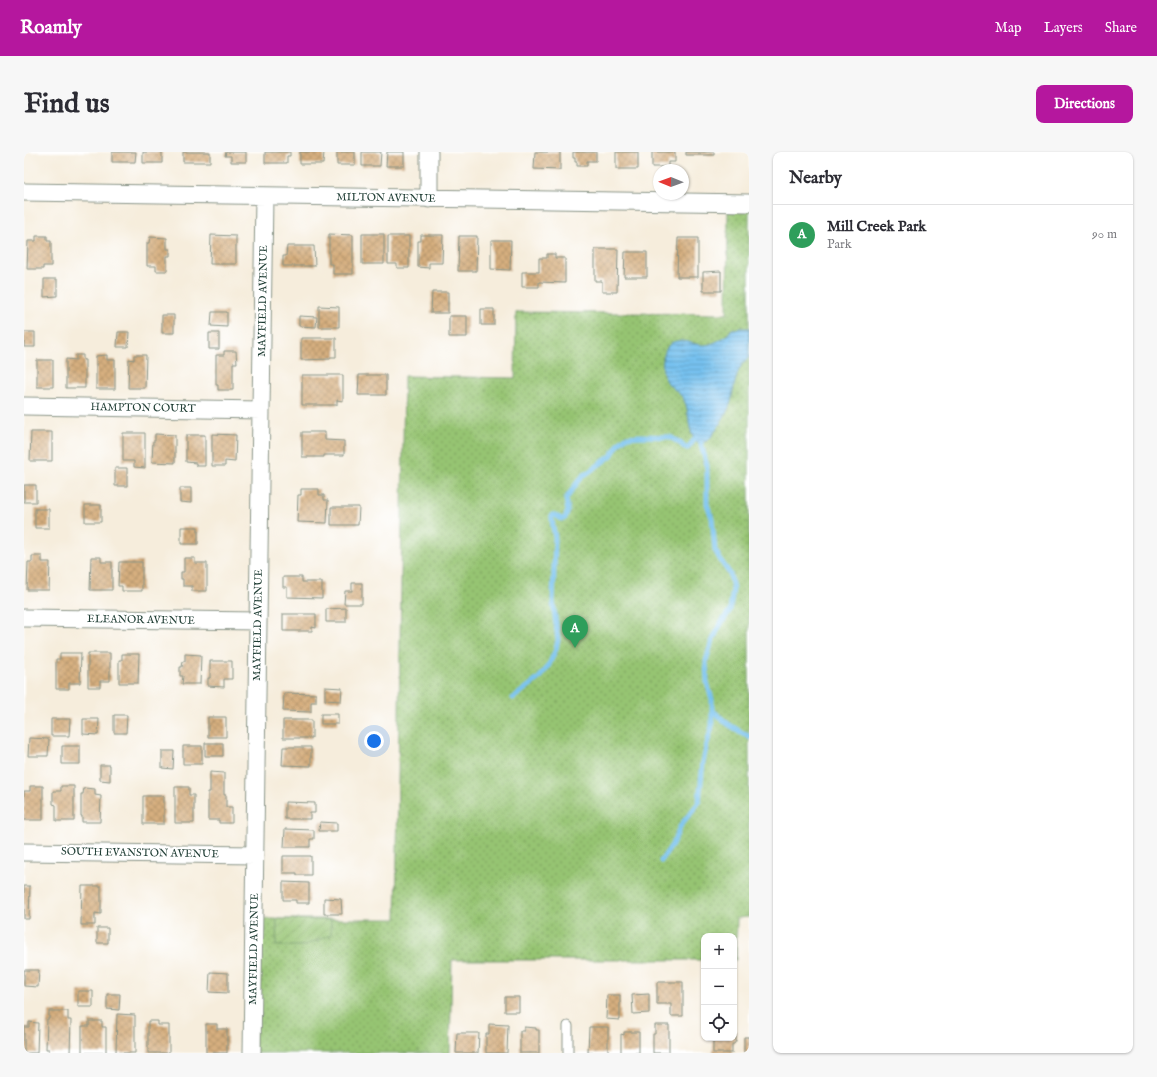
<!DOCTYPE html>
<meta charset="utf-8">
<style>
body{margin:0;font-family:"IM FELL English",serif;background:#f7f7f7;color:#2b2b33}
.controls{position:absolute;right:12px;bottom:12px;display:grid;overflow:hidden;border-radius:8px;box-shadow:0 1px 3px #0004}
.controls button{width:36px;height:36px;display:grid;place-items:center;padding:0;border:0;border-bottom:1px solid #e1e1e2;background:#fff;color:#2b2b33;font:20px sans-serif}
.compass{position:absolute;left:629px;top:12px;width:36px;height:36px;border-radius:50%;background:#fff;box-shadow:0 1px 3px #0004;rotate:271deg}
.you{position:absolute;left:350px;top:589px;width:14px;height:14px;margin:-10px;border:3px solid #fff;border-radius:50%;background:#1a73e8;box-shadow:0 0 0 6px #1a73e833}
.badge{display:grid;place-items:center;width:26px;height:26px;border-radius:50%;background:#b5179e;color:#fff;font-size:13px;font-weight:700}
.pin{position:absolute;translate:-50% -33px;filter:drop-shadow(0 1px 2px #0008)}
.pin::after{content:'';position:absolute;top:21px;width:14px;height:12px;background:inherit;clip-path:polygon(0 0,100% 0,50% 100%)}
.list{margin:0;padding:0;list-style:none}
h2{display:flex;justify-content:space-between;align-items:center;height:52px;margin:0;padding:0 16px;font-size:17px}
h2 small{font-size:13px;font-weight:400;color:#7c7c81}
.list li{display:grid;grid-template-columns:26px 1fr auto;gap:12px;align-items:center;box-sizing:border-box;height:60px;padding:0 16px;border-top:1px solid #e1e1e2}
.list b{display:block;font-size:15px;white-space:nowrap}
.list p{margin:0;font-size:13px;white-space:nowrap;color:#7c7c81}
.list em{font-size:13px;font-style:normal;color:#7c7c81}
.icon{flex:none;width:22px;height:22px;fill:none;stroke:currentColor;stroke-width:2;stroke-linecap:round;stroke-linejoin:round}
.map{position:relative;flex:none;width:725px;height:901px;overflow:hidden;border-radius:8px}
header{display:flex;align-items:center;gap:24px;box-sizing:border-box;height:56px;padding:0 20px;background:#b5179e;color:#fff}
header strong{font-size:19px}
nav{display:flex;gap:22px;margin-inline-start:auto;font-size:14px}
.intro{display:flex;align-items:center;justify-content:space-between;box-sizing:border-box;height:96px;padding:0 24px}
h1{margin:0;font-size:28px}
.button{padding:10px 18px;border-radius:8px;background:#b5179e;color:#fff;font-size:14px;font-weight:700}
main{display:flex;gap:24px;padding:0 24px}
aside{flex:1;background:#fff;border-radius:8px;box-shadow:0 1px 3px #0004}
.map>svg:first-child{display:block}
.park{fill:url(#park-dots);stroke:#5a8053}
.garden{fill:url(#garden-furrows);stroke:#5a8053}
.water{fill:url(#water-rules);stroke:#4a7f92}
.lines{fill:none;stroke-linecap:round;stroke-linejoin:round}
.stream{stroke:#76c1ef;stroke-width:5}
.building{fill:url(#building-cross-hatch)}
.service-casing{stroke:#8a9588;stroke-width:11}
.minor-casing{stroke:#8a9588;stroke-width:19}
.service{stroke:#fff;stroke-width:9}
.minor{stroke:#fff;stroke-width:17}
.labels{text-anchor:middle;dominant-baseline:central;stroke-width:4;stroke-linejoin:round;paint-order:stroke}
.street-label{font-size:11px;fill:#1f3d34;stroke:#fff}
</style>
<header>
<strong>Roamly</strong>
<nav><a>Map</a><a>Layers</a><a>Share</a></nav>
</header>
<div class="intro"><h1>Find us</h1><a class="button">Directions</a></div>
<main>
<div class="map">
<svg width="725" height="901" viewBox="0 0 725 901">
<defs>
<pattern id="park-dots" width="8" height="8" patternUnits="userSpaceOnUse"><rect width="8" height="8" fill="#96c472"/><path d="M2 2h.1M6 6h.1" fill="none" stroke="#7aa05e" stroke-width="1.8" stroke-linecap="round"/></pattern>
<pattern id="garden-furrows" width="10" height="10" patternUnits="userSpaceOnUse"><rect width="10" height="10" fill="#96c472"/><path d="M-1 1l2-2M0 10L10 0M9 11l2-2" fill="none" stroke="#7aa05e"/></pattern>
<pattern id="water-rules" width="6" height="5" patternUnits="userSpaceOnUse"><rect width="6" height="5" fill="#76c1ef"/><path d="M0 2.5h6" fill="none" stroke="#609ec2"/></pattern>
<pattern id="building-cross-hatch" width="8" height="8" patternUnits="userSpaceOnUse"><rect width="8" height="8" fill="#d6af7f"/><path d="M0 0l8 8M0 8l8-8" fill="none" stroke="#ad9069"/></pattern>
</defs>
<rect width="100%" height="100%" fill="#fff"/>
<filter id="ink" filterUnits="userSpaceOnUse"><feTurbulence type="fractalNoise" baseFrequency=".025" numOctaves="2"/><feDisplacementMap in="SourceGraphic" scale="8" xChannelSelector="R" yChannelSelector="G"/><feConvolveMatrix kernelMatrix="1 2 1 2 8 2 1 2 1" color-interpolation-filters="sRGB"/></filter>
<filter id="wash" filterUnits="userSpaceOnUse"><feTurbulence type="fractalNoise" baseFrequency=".012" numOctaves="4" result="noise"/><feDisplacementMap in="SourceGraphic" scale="16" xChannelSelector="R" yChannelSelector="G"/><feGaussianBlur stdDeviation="0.9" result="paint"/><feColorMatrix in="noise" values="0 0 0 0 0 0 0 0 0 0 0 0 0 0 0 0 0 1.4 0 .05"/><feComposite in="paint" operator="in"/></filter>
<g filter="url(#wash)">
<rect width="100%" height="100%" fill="#f6eddc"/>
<path class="park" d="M704,51H725V765L713,766L712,808H710V784H680V808H428L426,901H228L230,767H372L380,224L491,226L492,160L703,162Z"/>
<path class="garden" d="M253,767L307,768V783L279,794H252Z"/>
<path class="water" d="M717,176H725V205C712,214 710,236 707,250C705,258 691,281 685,287C683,289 679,290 677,292C674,290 671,289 670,286C663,275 666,260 660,248C656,240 646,236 642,228C636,219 638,198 647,191C657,185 669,193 680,193C689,193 703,185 708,177Z"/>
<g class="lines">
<path class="stream" d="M489,546L514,527L524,515L532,497L534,488L529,450L531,386C530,379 527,367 528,363H531L537,367L541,366L544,359L542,347L553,331L559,324L587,304L596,290L602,285L617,284L646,285L656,291L661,296H664L670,288
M688,558L704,572L725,585
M637,709L648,693L657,673L675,650L679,610L683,592L688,574V547L683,531L682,509L687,492L696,473L706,458L709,437L706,422L697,409L691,398L688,366L683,352V314L677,292"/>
</g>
<g id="blocks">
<path class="building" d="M88,0H112L111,10H88Z
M119,0H138V11H119Z
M159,0H186V10H159Z
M202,0H222V10H207V4H201Z
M241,0H266V4H263V11H241Z
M276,0H300L299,12H276Z
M313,0H331V13H313Z
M338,0H357L356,14H338Z
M363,0H380V14H362Z
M511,0H536V18L510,17Z
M549,0H572V9H563V14H553V10H551V6H549Z
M592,0H614V17H592Z
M628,0H651V10H644V15H628Z
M662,0H690V3H662Z
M305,82L329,83V122H309V112H305Z
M338,82H360V112H338Z
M187,83L212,84V112H186Z
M397,83H419L418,111H405V116L394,115V89H397Z
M12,84H23V89H27V114H19V117H3L4,89H12Z
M364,84H385V116H373V112H364Z
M435,84H453L452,119H434Z
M126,85L143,86V97H146V104H143V119H132V114H123V91H125Z
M654,86H674V125H653Z
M467,88H487L486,118L467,117Z
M263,94H290L291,114H259V104H262Z
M571,97H594L593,140H578V129H571Z
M601,100H623V125H600Z
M523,102H531V106H541V131L515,130V135H498V120H515V106H523Z
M697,119V139H679V120Z
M20,127H33V144L20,145Z
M408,140H424V161H407Z
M295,154L315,155V175H295Z
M457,157H470V173H457Z
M188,160H203V175L187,174Z
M138,163H150V181H138Z
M275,164L293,165L292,175L275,174Z
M425,164H443V185H425Z
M0,180H11V195H0Z
M94,180H105L104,195H93Z
M185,181H195V197H185Z
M277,186H312V205H306V207L277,208Z
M200,199H212L213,211H209V238H194V233H192V203H200Z
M52,203H59V208H61V236H42V207L52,208Z
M83,203V208H91V237H72V204Z
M110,203H122L121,236H104L105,207L110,208Z
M13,208H29V235H13Z
M278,223H319V249L313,248V253H278Z
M335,223H362V243H334Z
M7,280H28V309H6Z
M278,280H301V288L320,289V303H300V305H278Z
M99,281H121V316L110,315V309H99Z
M131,282L151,283V311L128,310L129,289H131Z
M188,282L212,283L211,310L201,309V314H188Z
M162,283H181V314H172V311L162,310Z
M91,316H103V334H91Z
M0,333H12V350H0Z
M156,336H167V351L156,350Z
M277,337H295V343H300V348H304L303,371L273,370L274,343H277Z
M61,353H77V370H61Z
M307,355H335L334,373H307Z
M11,357H25V376H11Z
M157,375H174V392H157Z
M8,404H18V410H26L25,438H3L4,410H8Z
M67,405H77V410H88V438H66Z
M160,406H171V411H183V439H168V434H159V427H157V420H160Z
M95,410H118V439H98V434H94Z
M259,425H278V430H298V446L263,445V435H259Z
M328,431H338V452H320L321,439H328Z
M322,456V470H302V457Z
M259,462H292V476L288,475V479H259Z
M36,501H57L56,531H45V537H32V507H36Z
M64,501H86V529H76V535H64Z
M98,502H115L114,531H95V508H98Z
M161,502L177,503L176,532H158L159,524H156V515H158L159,509H161Z
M186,509H208V527H200V535L184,534V526H186Z
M301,535L318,536L317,549L301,548Z
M260,541L292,542V550H287V560L259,559Z
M297,562H314V572H297Z
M90,563H103L102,581H90Z
M184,565H202V585H184Z
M27,567H46L45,584H27Z
M59,567H75L74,583L59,582Z
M259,568H288V586H259Z
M5,586L25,587L24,604H4Z
M181,591H199V604H181Z
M38,594H56V612H38Z
M159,594H178V612H159Z
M259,595H287V614L258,613Z
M138,599H150L149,617L138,616Z
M76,613H86V629L76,628Z
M186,620L200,621V643H202V655H208V671H195V668H184V640H186Z
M6,634H19V668H0V639H6Z
M37,634H50V669H32V653L29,652V639H37Z
M151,635H165V643H170V671H151Z
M60,636L71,637V643L77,644L76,670H58V664H57V642H59Z
M119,644H140V672H119Z
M261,650L291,651V661H286V667H261Z
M296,670L313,671V679H295Z
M261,677L290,678V687H286V695H260Z
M259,704H287V723H273V721H259Z
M259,730L285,731V751H272V748H259Z
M0,734H6L5,767H0Z
M58,734H77V762L71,761V773H57Z
M300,746L317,747L318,762H300Z
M73,776H84V791H73Z
M0,818H15L14,835L0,834Z
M186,820L204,821V841L185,840Z
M633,830H659V864H647V852H633Z
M54,839H69V855H54Z
M83,842H96L95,858L83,857Z
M625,842V861L609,862L608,843Z
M583,843H596V868L582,867Z
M481,845H495V860H481Z
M25,859H44V868H47L46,901H25V897H22L23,867H25Z
M93,862L111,863V901H92Z
M65,869H78V875H82V901H58V874H65Z
M124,869H134V873H145V901H124Z
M5,870L14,871L13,901H0V875H5Z
M182,872H193V877H203V901H182Z
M465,872L484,873L483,901H462V882H465Z
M631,873H645V901H629V882H631Z
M500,875L512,876V878H515V901H496V879H500Z
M565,875H584V901H564Z
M710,878H712V889L710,892H708V901H689V886H710Z
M600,880H615V901H597V882L600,883Z
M433,881H455L454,901H432Z
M720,885H725V901H720Z"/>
</g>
</g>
<g filter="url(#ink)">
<use href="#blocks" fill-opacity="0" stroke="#8a9588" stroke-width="1"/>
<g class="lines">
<defs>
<path id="service" d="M544,901V874"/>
<path id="minor" d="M0,40L725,51
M405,47V0
M0,254L237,258
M0,466L234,469
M0,700L231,703
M228,901L240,44"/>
</defs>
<use href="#service" class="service-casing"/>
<use href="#minor" class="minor-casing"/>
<use href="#service" class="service"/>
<use href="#minor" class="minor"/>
</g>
</g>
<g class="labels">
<g class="street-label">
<text transform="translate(362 46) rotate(1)">MILTON AVENUE</text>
<text transform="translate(239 149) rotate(-89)">MAYFIELD AVENUE</text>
<text transform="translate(119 256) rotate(1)">HAMPTON COURT</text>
<text transform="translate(117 468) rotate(1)">ELEANOR AVENUE</text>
<text transform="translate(234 473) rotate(-89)">MAYFIELD AVENUE</text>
<text transform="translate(116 701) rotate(1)">SOUTH EVANSTON AVENUE</text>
<text transform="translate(230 797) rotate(-89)">MAYFIELD AVENUE</text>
</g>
</g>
</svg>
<div class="controls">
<button>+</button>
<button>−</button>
<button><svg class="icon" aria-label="locate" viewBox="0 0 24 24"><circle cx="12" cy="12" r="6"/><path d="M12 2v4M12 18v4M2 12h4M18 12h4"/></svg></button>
</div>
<svg class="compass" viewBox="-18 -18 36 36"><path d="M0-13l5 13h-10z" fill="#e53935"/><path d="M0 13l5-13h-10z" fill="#7c7c81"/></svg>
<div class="you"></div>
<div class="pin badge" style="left:551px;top:496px;background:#2e9e5b">A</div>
</div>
<aside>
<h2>Nearby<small></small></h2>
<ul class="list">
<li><span class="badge" style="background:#2e9e5b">A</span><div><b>Mill Creek Park</b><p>Park</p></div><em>90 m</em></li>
</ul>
</aside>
</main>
